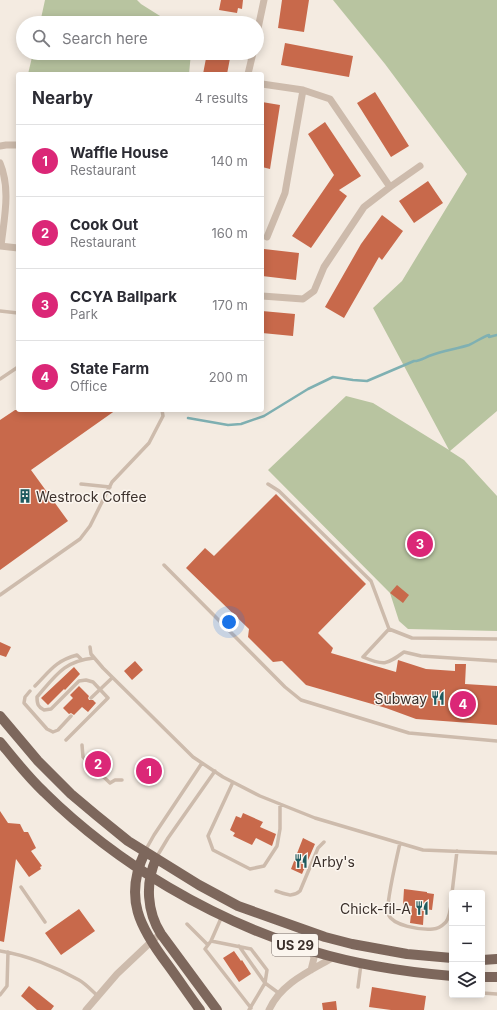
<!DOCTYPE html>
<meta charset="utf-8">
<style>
body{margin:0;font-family:Inter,sans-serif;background:#f7f7f7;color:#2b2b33}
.controls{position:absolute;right:12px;bottom:12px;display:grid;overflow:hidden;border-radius:4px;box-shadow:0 2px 10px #0003}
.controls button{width:36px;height:36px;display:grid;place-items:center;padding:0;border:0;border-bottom:1px solid #e1e1e2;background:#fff;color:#2b2b33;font:20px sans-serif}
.you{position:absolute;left:229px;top:622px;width:14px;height:14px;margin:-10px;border:3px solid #fff;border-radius:50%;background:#1a73e8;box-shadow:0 0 0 6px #1a73e833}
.badge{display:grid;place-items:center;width:26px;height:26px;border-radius:50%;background:#db2777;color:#fff;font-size:13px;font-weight:700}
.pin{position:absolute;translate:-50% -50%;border:2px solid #fff;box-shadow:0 1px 4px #0006}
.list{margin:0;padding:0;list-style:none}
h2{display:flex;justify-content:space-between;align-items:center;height:52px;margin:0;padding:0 16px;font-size:17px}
h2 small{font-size:13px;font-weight:400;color:#7c7c81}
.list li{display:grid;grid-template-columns:26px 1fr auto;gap:12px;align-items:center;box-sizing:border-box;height:72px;padding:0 16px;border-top:1px solid #e1e1e2}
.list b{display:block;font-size:15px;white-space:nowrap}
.list p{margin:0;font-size:13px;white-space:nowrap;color:#7c7c81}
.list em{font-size:13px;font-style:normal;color:#7c7c81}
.icon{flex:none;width:22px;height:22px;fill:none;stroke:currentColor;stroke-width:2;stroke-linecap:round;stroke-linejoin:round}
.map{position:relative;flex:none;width:497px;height:1010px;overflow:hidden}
.search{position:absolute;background:#fff;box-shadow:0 2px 10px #0003;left:16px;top:16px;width:248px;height:44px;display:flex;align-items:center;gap:10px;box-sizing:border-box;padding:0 14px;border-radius:22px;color:#7c7c81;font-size:15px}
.panel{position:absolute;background:#fff;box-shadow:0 2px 10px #0003;left:16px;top:72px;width:248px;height:340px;border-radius:4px}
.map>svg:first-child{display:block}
.green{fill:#b8c4a0}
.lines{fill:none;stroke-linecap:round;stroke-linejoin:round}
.stream{stroke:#7fb0b2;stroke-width:2.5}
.building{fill:#c8694b}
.lane{stroke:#cdbbac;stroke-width:3.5}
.street{stroke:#cdbbac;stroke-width:7}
.primary{stroke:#7d675c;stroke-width:10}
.labels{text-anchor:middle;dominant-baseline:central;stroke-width:3;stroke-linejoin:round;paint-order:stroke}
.shield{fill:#fbf5ee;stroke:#756b66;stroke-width:1}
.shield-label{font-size:13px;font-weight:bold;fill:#3b302b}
.poi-label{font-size:14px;fill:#3b302b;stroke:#fbf5ee;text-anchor:start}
</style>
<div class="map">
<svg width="497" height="1010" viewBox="0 0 497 1010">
<rect width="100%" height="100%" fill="#f4ebe1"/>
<path class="green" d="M45,0H137L141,4L168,21L194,20V23H40Z
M333,0H497V411L450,451L464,460L497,496V631L408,629L399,621L390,593L268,470L346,396L373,403L449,450L373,308L402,281L467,174L385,64Z
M33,53H191L189,74H28Z"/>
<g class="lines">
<path class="stream" d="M188,418L228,425L241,424L264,416L308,389L333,377L353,380L367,381L414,361C420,361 424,358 429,356C442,351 456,349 469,345C476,342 482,337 489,335V337L497,335"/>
</g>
<path class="building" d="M221,0H243L242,9L238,8L237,13L219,10Z
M282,0H309L304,32L278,28Z
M285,43L353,56L349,77L281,65Z
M207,53H231L227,74H203Z
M375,92L409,146L391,157L357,103Z
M262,102L280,105L270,169L262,167Z
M325,122L361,176L339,190L347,196L311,248L292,236L334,175L308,134Z
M428,181L443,203L414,223L399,201Z
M382,215L403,231L382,260L379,257L344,318L325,307L361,244Z
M264,249L299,253L296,280L262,276Z
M262,311L295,314L293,336L262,333Z
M15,410H116L31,470L68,521L0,570V420Z
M276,494L366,584L318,633L333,648L331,653L396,672L398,660L426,669L455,671V664H466L465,684L497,686V725L416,719L386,708L306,685L282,661L273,662L248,637L249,629L186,568L205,548L214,556Z
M397,585L409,595L403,603L390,593Z
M0,642L11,647L6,657L0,655Z
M135,661L143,670L132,680L124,671Z
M74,667L80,674L65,690L64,689L48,705L41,698Z
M79,686L89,696L88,698L89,700H93L96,703L88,712L82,707L74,715L71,713L69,714L63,708L73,698L70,695Z
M93,755L106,768L102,771L89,758Z
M155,758L161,764L143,784L136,778Z
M0,811L8,823L20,824L24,832H28L36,848L31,851L42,866L40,867L41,869L29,877L16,859L4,942L0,941Z
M243,813L263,822L260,827L276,834L272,846L256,838L252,845L233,836L235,833L230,830L236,816L241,818Z
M303,838L315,844L302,874L291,869Z
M404,889L427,892V893L434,894L432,910L424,909L423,925L410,923L412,906L403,905Z
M79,909L95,931L61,955L45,933Z
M234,951L241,961L242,960L251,974L239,982L223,958Z
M29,986L54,1006L51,1010H37L21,996Z
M372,987L426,996L424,1010H391L369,1007Z
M336,1001L337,1010H323L322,1003Z"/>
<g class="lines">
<path class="lane" d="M0,311L18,313
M0,379L18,367
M81,484L110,487
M268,484L279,491L371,581L389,629
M164,565L285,687L301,700L409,733L497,741
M0,595L80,539L90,526L112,482L149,443L163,416L162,410
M497,639L412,638L389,629L363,657C384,666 386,665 404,652L421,656L497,661
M90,647L91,654L103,668L193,757L223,777L260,796L315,818L423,850L497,853
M35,686C50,671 55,661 77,655L81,659
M30,691L25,697L24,703L47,729L53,732L58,730L71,716
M91,698L112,678
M66,740L108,698L93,682L86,680L79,681L51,709L44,710C38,707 37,704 37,697C56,675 64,661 94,658
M82,745L83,757L110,783L115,780H122
M233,782L208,836L213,850L250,869L264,866L277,846L280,829V804
M400,843C397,856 386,905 388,914C393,926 420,930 433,929C438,929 442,926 446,922C451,915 451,904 452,895
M145,851L154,835L202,763
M156,858L168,838L215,771
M21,887L45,922
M276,891C285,894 292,898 300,891L318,848L324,842
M452,893L457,851
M222,916L211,941L205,949L251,1008
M187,924L208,945
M211,941L251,949L267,970L265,983
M239,946L265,983
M0,951C26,955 56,967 79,980C86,984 92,991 98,996
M358,987L361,964
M482,993L497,994
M0,995L7,986L8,952
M249,1010L265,983L280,994"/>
<path class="street" d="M257,33L264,0
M248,74L253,53
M262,84L303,90L330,99L390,187
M0,146L6,145H18
M0,163C11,189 4,219 1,246
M267,237L285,193L303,90
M0,246L18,248
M262,296L303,299L314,291L324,267L364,207L390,187L420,166
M311,970L314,958L312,951
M86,1010L117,974L154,939L161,934
M269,1010C281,983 310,971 334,957"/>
<path class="primary" d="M0,716L38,761L71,794L96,815L128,841L199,885L238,906L325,937L352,944L407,954L452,958
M0,742C14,759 28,777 44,792C118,865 213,920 312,951C358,965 405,972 452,976
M145,852C123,898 140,928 168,965C179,980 189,995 200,1010
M156,859C145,883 147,912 161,934L217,1010
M482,960L497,959
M482,977H497"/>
</g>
<defs>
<symbol id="building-bare" viewBox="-9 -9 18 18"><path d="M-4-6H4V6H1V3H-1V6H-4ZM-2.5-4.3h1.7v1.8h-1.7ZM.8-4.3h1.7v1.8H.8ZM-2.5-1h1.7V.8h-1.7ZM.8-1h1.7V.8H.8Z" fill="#1f5a5e" stroke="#fbf5ee" stroke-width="2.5" paint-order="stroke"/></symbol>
<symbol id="restaurant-bare" viewBox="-9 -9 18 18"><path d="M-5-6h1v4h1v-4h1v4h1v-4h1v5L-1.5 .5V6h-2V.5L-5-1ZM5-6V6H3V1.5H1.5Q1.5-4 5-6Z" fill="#1f5a5e" stroke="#fbf5ee" stroke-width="2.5" paint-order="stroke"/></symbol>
</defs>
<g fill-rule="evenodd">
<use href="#building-bare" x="15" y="486" width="20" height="20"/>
<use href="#restaurant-bare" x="428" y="688" width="20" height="20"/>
<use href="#restaurant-bare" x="291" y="851" width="20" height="20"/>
<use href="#restaurant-bare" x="412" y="898" width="20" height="20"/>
</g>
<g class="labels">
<rect class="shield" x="272" y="934" width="46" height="22" rx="3"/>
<g class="shield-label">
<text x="295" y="945">US 29</text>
</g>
<g class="poi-label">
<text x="36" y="496">Westrock Coffee</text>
<text x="427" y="698" text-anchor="end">Subway</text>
<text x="312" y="861">Arby's</text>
<text x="411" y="908" text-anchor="end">Chick-fil-A</text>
</g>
</g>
</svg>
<div class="controls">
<button>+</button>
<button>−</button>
<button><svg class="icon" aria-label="layers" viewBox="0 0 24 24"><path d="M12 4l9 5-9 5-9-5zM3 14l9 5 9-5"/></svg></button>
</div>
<div class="you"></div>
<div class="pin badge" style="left:149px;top:771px">1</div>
<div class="pin badge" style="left:98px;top:764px">2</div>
<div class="pin badge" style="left:420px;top:544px">3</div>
<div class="pin badge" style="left:463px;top:704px">4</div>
<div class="search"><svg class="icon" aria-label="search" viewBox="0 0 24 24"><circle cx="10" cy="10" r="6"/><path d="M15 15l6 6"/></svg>Search here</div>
<section class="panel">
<h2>Nearby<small>4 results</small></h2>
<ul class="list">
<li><span class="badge">1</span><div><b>Waffle House</b><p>Restaurant</p></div><em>140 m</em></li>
<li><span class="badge">2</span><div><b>Cook Out</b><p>Restaurant</p></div><em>160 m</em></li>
<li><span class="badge">3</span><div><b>CCYA Ballpark</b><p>Park</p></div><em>170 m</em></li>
<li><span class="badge">4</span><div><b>State Farm</b><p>Office</p></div><em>200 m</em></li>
</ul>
</section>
</div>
